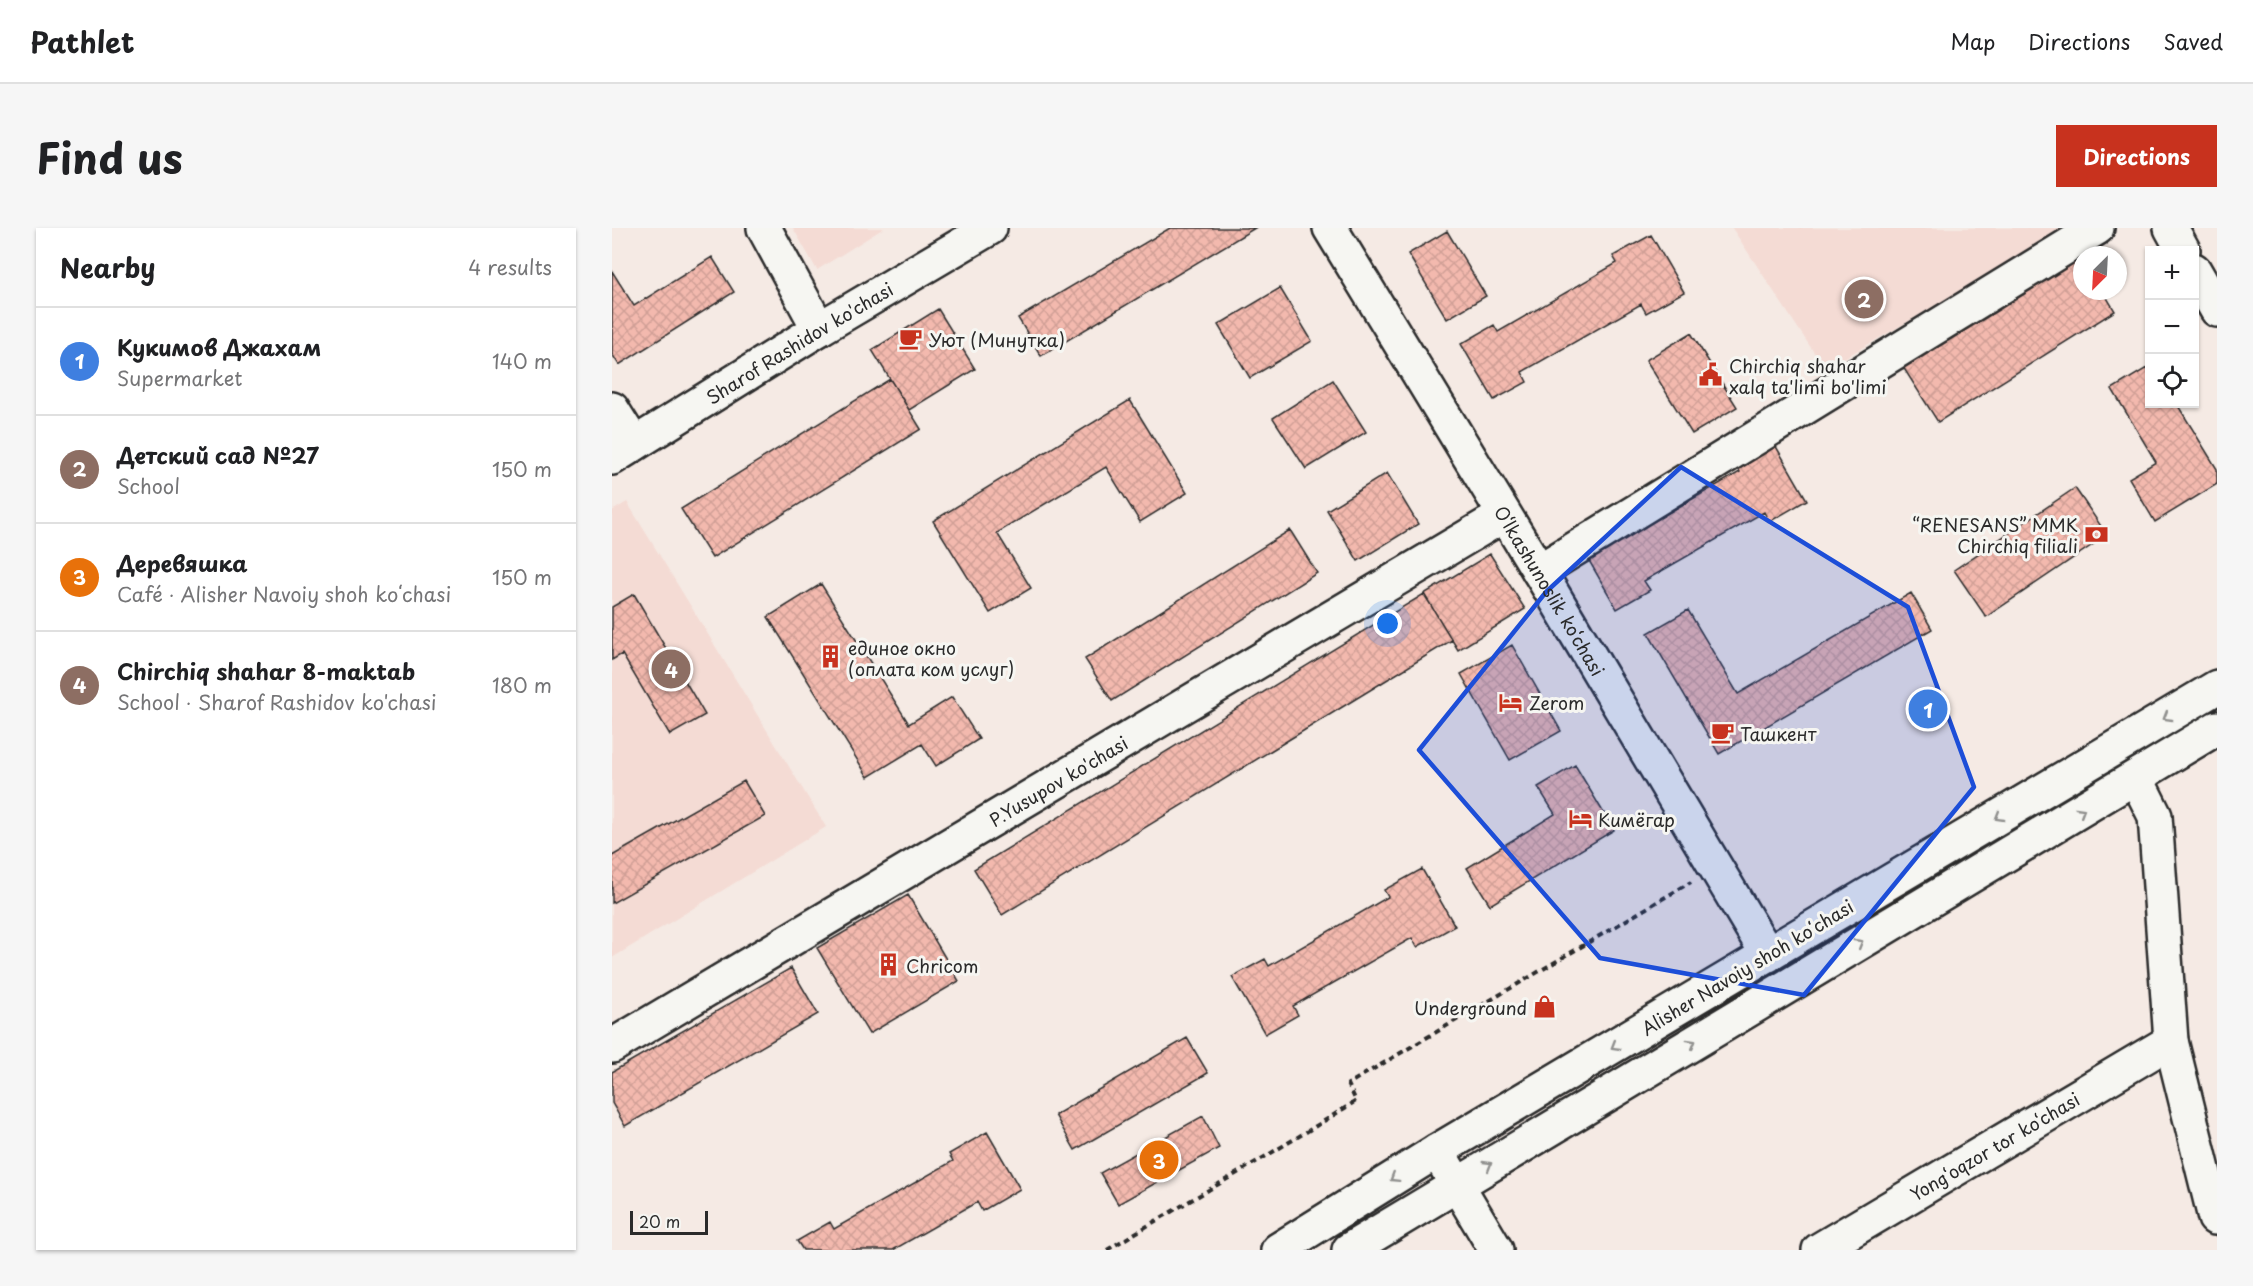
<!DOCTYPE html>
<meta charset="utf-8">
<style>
body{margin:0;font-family:"Playpen Sans",sans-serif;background:#f6f6f6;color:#202124}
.controls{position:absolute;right:18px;top:18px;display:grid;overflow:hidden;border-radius:0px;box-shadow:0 2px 4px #0004}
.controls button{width:54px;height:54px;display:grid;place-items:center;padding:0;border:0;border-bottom:2px solid #e0e0e0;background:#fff;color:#202124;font:30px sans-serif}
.compass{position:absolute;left:1461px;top:18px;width:54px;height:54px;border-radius:50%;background:#fff;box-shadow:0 2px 4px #0004;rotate:204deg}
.scale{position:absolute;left:18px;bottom:15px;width:78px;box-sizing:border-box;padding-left:6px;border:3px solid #2b2b2b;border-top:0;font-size:16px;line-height:21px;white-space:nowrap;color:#2b2b2b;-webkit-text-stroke:4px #f6f6f2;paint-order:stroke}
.you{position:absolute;left:776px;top:396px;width:21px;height:21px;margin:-15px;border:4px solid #fff;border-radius:50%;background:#1a73e8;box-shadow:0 0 0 9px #1a73e833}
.badge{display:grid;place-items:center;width:39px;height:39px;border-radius:50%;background:#c8321e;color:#fff;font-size:20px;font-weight:700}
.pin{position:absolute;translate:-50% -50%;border:3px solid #fff;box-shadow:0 2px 6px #0006}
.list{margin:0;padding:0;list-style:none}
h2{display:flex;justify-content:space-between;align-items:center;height:78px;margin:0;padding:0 24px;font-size:26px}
h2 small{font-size:20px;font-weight:400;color:#757577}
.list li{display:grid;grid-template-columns:39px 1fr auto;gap:18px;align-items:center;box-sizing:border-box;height:108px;padding:0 24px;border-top:2px solid #e0e0e0}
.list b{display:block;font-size:22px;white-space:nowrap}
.list p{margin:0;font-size:20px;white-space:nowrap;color:#757577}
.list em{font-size:20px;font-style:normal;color:#757577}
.icon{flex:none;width:33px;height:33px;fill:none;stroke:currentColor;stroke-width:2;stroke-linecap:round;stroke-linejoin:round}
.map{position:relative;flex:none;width:1605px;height:1022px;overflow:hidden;border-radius:0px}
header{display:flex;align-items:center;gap:36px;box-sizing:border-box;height:84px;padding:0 30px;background:#fff;border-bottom:2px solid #e0e0e0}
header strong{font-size:28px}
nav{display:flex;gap:33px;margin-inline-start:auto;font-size:21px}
.intro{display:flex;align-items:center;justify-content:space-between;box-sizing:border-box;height:144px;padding:0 36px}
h1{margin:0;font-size:42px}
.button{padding:15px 27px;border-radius:0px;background:#c8321e;color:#fff;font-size:21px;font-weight:700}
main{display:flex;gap:36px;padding:0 36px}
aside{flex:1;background:#fff;border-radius:0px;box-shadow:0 2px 4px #0004}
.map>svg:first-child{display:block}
.built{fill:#f4dbd4}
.building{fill:url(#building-cross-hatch);stroke:#2b2b2b;stroke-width:1.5}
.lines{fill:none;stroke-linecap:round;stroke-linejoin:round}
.minor-casing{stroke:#2b2b2b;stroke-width:38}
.major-casing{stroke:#2b2b2b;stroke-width:38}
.path{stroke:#2b2b2b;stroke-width:4;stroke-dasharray:6 4.5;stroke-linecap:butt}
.minor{stroke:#f6f6f2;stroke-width:33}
.major{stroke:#f6f6f2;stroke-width:33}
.oneway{stroke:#90908e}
.marked{fill:#1d4ed8;fill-opacity:0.2;stroke:#1d4ed8;stroke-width:4.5;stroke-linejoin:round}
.labels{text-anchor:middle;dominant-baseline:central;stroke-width:6;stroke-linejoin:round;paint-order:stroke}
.poi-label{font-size:18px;fill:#2b2b2b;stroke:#f6f6f2;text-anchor:start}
.street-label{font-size:18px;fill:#2b2b2b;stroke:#f6f6f2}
</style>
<header>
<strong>Pathlet</strong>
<nav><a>Map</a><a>Directions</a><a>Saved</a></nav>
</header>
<div class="intro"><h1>Find us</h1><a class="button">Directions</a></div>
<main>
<aside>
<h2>Nearby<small>4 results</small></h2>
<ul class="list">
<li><span class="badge" style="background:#3f7fe0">1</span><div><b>Кукимов Джахам</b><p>Supermarket</p></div><em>140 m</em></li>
<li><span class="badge" style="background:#8d6e63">2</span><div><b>Детский сад №27</b><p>School</p></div><em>150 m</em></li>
<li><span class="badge" style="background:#e8710a">3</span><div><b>Деревяшка</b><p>Café · Alisher Navoiy shoh koʻchasi</p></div><em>150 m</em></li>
<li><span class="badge" style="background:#8d6e63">4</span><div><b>Chirchiq shahar 8-maktab</b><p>School · Sharof Rashidov ko'chasi</p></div><em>180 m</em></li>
</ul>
</aside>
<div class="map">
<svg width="1605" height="1022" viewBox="0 0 1605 1022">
<defs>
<pattern id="building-cross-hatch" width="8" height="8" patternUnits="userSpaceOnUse" patternTransform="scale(1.5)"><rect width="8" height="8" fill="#f3b9ae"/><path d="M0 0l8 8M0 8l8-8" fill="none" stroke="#d09f96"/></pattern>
</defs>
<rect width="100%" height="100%" fill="#f5eae4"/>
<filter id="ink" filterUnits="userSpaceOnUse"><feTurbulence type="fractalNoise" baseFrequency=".0167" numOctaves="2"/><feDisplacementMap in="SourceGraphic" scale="12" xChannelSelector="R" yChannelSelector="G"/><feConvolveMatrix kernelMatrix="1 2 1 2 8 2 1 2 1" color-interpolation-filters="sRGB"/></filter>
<g filter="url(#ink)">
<path class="built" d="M181,0H272L205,42Z
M1120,0H1460L1213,141Z
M15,274L214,599L0,730V283Z"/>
<path class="building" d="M558,0H643L429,128L406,90Z
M835,3L874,68L835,91L796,26Z
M1039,7L1072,64L1034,85L1029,76L910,144L915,154L882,172L849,116L882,97L886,104L1005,35L1001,28Z
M1469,28L1470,63H1491L1503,83L1326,194L1291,139Z
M100,29L122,64L7,137L0,126V43L22,78Z
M668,60L700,113L638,150L606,97Z
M326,81L363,141L297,182L260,122Z
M1079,105L1125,179L1080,206L1034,132Z
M1538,138V176H1565L1605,241V256L1543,294L1517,250L1544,234L1500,161Z
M278,151L309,201L100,330L69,281Z
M721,152L754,204L694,241L661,190Z
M518,172L575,265L528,294L494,239L385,305L419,360L378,385L321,293Z
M1162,215L1195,272L1157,294L1152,284L1032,353L1038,362L1005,381L972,324L1005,305L1009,312L1128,244L1124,237Z
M775,245L806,296L746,333L715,282Z
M1463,260L1495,307L1374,389L1342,342Z
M678,302L705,345L500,473L473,431Z
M878,326L913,381L846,422L812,366Z
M209,356L297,496L340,469L367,511L324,538L310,516L256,549L156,389Z
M1299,365L1320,401L1107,526L1036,405L1076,382L1126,466Z
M22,366L93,487L58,507L10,426L0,432V379Z
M812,366L840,412L390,687L362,641Z
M900,417L949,503L898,532L849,446Z
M963,537L1002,602L878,677L855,640L943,586L926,559Z
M132,553L153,588L0,675V628Z
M810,641L843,698L805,719L800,710L681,778L686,787L653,806L620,749L653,731L657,738L776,669L772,662Z
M296,667L347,753L257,806L205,720Z
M179,740L206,786L13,898L0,875V844Z
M575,810L596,845L463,922L443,887Z
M591,888L607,920L506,976L488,945Z
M375,904L408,961L370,983L365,974L281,1022H191L185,1013L218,994L222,1001L341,933L337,926Z"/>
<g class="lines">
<defs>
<g id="minor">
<path d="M152,0L207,101"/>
<path id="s1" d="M718,0L927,343L1156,727"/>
<path d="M1559,0L1571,22"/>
<path d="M1582,42L1605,82"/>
<path d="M0,181L22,216"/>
<path id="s2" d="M0,230L207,101L378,0"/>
<path d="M927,343L1485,0"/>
<path d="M1524,550L1543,588L1559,813L1603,990H1605"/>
<path id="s3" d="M0,818L892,287"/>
<path d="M825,923L884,1022"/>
<path id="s4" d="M1207,1022L1559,813"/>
</g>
<path id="major" d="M666,1022L825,923L1605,459
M737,1022L1605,500"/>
</defs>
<use href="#minor" class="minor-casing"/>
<use href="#major" class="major-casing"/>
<path class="path" d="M495,1022C578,972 662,925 744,873L736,856L1079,654"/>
<use href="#minor" class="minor"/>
<use href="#major" class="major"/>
</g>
<defs><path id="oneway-chevron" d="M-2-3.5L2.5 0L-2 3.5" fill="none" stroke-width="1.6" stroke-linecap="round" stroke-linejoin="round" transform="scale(1.5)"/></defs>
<g class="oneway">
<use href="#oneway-chevron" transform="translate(1555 489) rotate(149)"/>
<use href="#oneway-chevron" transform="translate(1469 583) rotate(-31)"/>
<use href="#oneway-chevron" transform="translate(1387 589) rotate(149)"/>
<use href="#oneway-chevron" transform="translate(1247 715) rotate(-31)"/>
<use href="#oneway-chevron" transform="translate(1080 815) rotate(-31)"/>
<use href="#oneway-chevron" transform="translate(1003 818) rotate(149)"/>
<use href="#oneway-chevron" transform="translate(876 937) rotate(-31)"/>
<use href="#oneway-chevron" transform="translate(782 950) rotate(148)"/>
</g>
</g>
<path class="marked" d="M1069,239L1296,379L1362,559L1192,767L988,730L807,522L934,364Z"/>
<defs>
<symbol id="cafe-bare" viewBox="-9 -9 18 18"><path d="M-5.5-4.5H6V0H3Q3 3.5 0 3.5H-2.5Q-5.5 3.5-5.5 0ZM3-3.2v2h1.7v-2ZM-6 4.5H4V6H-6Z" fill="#c8321e" stroke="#f6f6f2" stroke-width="2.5" paint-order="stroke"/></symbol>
<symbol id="civic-bare" viewBox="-9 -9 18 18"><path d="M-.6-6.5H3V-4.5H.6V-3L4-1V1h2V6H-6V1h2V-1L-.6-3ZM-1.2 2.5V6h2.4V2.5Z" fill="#c8321e" stroke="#f6f6f2" stroke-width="2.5" paint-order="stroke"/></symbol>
<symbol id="bank-bare" viewBox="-9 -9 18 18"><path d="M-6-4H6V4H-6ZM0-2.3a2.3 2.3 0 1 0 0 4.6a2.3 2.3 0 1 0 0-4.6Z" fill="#c8321e" stroke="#f6f6f2" stroke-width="2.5" paint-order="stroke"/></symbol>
<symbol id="building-bare" viewBox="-9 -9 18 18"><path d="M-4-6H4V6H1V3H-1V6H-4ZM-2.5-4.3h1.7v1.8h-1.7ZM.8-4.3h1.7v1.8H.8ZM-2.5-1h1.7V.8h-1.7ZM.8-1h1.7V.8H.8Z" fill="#c8321e" stroke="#f6f6f2" stroke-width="2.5" paint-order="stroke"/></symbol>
<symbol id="hotel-bare" viewBox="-9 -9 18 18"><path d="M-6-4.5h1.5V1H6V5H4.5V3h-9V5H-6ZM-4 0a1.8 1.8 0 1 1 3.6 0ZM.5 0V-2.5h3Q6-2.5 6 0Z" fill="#c8321e" stroke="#f6f6f2" stroke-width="2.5" paint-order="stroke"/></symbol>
<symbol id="shop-bare" viewBox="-9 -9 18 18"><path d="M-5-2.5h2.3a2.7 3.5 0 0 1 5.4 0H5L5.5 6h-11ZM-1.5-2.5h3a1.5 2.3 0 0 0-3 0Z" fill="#c8321e" stroke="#f6f6f2" stroke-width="2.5" paint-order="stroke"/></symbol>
</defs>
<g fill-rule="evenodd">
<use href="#cafe-bare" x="282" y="94" width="33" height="33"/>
<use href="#civic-bare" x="1082" y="130" width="33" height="33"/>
<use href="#bank-bare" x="1468" y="290" width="33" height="33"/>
<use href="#building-bare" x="202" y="412" width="33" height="33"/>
<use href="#hotel-bare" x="882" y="458" width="33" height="33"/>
<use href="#cafe-bare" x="1094" y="488" width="33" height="33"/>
<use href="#hotel-bare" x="952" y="574" width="33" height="33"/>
<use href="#building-bare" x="260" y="720" width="33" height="33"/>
<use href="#shop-bare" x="916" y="762" width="33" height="33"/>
</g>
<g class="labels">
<g class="poi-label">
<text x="317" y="111">Уют (Минутка)</text>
<text x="1117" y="137">Chirchiq shahar<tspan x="1117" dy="21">xalq ta'limi bo'limi</tspan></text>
<text x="1466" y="296" text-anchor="end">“RENESANS” MMK<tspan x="1466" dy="21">Chirchiq filiali</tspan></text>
<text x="236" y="419">единое окно<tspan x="236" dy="21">(оплата ком услуг)</tspan></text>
<text x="917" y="474">Zerom</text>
<text x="1128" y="505">Ташкент</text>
<text x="986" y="591">Кимёгар</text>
<text x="294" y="737">Chricom</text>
<text x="915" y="779" text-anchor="end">Underground</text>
</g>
<g class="street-label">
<text stroke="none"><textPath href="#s2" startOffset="220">Sharof Rashidov ko'chasi</textPath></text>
<text stroke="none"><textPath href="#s1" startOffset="424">O‘lkashunoslik ko‘chasi</textPath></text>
<text stroke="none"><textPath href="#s3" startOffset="519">P.Yusupov ko'chasi</textPath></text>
<text transform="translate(1135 739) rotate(-31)">Alisher Navoiy shoh koʻchasi</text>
<text stroke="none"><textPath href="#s4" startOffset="204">Yong‘oqzor tor ko‘chasi</textPath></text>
</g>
</g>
</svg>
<div class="controls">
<button>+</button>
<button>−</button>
<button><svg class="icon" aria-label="locate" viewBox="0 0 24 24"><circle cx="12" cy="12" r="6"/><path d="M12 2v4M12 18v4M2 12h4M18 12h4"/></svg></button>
</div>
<svg class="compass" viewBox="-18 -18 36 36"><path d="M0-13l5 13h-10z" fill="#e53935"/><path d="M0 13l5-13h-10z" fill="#757577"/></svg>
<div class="scale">20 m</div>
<div class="you"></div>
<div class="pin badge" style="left:1316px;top:481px;background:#3f7fe0">1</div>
<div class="pin badge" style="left:1252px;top:71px;background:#8d6e63">2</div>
<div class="pin badge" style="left:547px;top:932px;background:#e8710a">3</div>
<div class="pin badge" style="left:59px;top:441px;background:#8d6e63">4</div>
</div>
</main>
